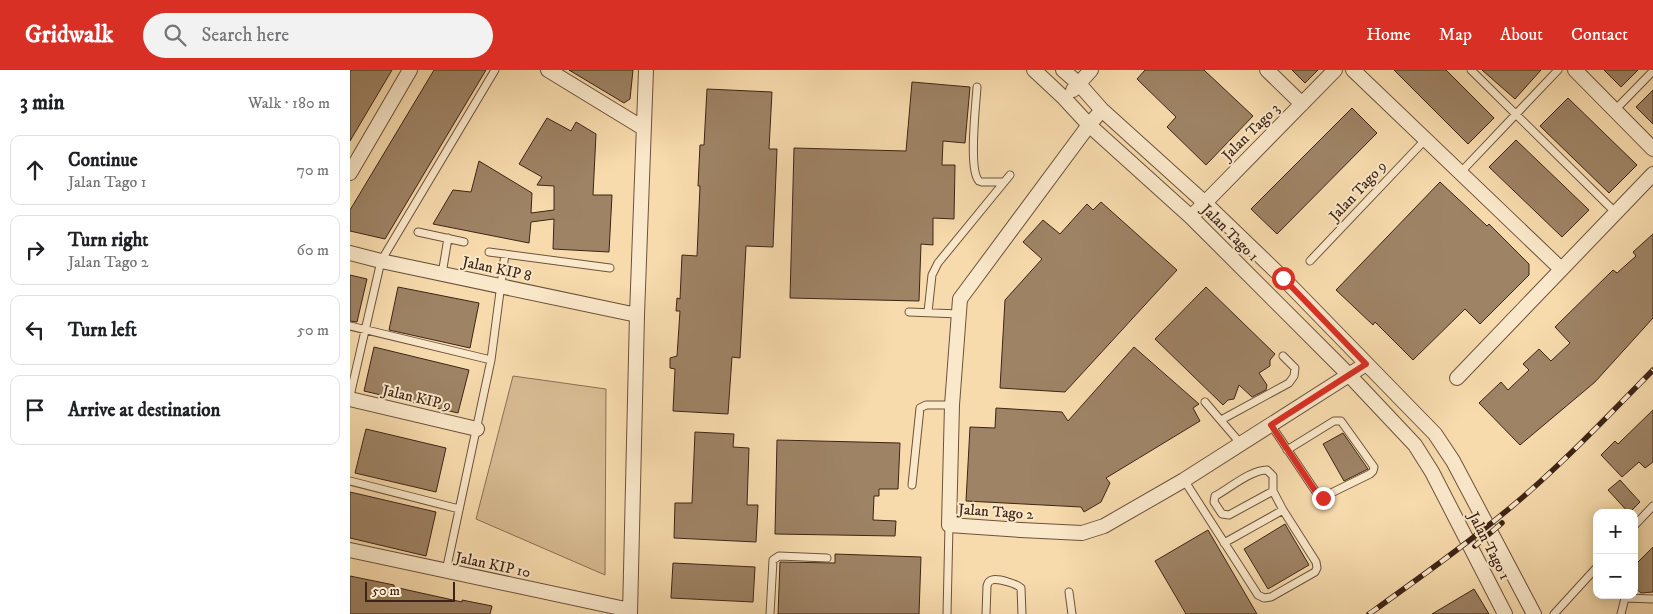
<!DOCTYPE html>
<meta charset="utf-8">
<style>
body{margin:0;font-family:"IM FELL DW Pica",serif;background:#f2f2f2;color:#202124}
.controls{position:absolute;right:15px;bottom:15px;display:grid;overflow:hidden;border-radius:10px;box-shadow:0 2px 12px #0003}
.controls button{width:45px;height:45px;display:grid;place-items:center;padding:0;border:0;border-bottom:1px solid #e0e0e0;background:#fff;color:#202124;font:25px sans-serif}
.scale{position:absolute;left:15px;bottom:12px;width:90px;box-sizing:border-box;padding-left:5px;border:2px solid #3e2416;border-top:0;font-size:14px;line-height:18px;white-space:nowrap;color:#3e2416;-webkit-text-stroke:4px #fae8ca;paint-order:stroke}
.stop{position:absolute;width:15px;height:15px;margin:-11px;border:4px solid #d93025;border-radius:50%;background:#fff}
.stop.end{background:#d93025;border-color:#fff;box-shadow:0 1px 5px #0008}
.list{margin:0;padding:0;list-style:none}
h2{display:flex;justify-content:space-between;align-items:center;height:65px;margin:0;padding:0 20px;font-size:21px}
h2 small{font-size:16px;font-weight:400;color:#757577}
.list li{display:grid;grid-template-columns:32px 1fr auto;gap:15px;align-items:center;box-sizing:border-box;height:70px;margin:0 10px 10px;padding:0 10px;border:1px solid #e0e0e0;border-radius:10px}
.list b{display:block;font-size:19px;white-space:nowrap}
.list p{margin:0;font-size:16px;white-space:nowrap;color:#757577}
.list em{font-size:16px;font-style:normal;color:#757577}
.icon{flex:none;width:28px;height:28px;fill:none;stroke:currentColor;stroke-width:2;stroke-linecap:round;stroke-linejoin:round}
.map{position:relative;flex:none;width:1303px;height:544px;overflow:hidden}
header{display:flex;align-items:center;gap:30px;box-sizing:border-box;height:70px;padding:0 25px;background:#d93025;color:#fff}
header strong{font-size:24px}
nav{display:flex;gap:28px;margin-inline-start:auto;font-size:18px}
.search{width:350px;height:45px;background:#f2f2f2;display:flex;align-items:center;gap:12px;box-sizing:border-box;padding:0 18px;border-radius:28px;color:#757577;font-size:19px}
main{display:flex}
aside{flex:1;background:#fff}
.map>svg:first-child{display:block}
.green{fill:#d8bc93;stroke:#8b7054}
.building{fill:#9e8365;stroke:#3e2416}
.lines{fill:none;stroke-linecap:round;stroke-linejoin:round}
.lane-casing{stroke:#6c523c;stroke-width:9}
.street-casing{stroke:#6c523c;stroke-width:16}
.lane{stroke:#fae8ca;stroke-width:7}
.street{stroke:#fae8ca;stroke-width:14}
.rail-casing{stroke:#3e2416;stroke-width:5.5}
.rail{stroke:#fae8ca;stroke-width:4;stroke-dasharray:11;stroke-linecap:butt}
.route{stroke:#d93025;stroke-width:6}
.labels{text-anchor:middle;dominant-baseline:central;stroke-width:4;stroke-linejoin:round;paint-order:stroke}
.street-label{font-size:15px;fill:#3e2416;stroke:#fae8ca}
</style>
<header>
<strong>Gridwalk</strong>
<div class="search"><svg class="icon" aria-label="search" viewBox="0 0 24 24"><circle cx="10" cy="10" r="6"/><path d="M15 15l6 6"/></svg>Search here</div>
<nav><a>Home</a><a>Map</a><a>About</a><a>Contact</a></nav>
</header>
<main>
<aside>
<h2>3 min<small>Walk · 180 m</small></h2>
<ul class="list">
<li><svg class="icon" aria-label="ahead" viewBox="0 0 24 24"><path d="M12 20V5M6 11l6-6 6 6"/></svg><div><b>Continue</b><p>Jalan Tago 1</p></div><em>70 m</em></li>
<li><svg class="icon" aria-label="right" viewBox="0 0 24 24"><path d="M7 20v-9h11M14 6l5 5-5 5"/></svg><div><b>Turn right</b><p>Jalan Tago 2</p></div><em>60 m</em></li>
<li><svg class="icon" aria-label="left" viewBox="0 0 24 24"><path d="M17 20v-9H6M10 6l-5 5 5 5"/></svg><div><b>Turn left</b></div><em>50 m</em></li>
<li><svg class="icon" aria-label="arrive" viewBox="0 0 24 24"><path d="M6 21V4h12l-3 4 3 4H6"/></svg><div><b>Arrive at destination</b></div></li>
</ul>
</aside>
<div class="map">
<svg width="1303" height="544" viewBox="0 0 1303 544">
<rect width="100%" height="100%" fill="#f7dbad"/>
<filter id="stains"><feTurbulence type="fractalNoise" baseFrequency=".004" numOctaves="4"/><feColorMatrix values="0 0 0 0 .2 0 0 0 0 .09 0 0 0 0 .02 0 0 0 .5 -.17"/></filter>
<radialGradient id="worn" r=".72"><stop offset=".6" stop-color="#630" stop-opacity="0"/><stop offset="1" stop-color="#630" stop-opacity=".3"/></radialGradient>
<path class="green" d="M163,306L256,319L255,505L126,449Z"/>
<path class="building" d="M0,0H42L0,71Z
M84,0H136L35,169L0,161V140Z
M219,0H283L280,29L274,33Z
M795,0H854L903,46L856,95L817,57L826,47L787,9Z
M942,0H968L955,13Z
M1044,0H1096L1144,48L1118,74Z
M1132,0H1191L1165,29Z
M1254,0H1288L1271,17Z
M562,12L620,17L615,73L593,71L592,95H605L604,149L583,148V175L571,174L569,231L440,228L444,78L556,81Z
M357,19L422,22L419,79H427L423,177L396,176L390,288L382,287L378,344L323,341L325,299L320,298V288L327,286L330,241H326L327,228L330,229L332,185L347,186L350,116H348L350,75H354Z
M1303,20V54L1286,37Z
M1218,28L1287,95L1259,123L1190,56Z
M1002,38L1027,63L927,164L901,139Z
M197,48L221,61L226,52L246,64L243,125H262L259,182L203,179L204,149L181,152L179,173L83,154L103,120L121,122L129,91L182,123L181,143L204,140V116L187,115L192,107L169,94Z
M1166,70L1239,140L1212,167L1139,97Z
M1090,112L1137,156L1139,154L1179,194V205L1130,254L1115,239L1063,290L1025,252L1023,255L986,220Z
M751,132L827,200L715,322L650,318L655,230L692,189L673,172L693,150L710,164L737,134L743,140Z
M1303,164V248L1245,312L1170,375L1129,333L1151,312L1158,320L1179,300L1173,294L1189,279L1201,291L1220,273L1205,257L1263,200L1267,203L1286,186L1283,182Z
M0,205L17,209L7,252L0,251Z
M48,217L129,233L120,278L39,260Z
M856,217L925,284L920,290V296L909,303L917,315L916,320L902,327L889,315L884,329L878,330L873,335L805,269Z
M24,277L119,300L108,343L14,321Z
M784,277L849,334L843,338L850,351L756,408L760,413L751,432L734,442L731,437L616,431L620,357L645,358L646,338L712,342L718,351Z
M1303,340V392L1295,398L1289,392L1272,407L1251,385L1265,371L1268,374Z
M16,359L96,378L86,422L5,403Z
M345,362L384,364L383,377L399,378L397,435H408L406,472L324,468L325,433H342Z
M993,363L1018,399L994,411L973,374Z
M427,370L550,373L548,419H529V426H524L523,450L546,451L545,466L425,464Z
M1270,410L1290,432L1279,443L1258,420Z
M0,422L86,442L76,486L0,468Z
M935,454L959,495L918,519L894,479Z
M858,460L907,544H836L805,491Z
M1303,477V522L1291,523L1284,517V496Z
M485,484L571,487L569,544H428L430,492L485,493Z
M323,493L405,497L403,532L321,528Z
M0,506L44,515V517L112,532V530L142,536L140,544H0Z
M1124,519L1139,544H1082Z"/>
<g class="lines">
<defs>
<path id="lane" d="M1121,0L1266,143
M627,17C626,35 618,100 629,111L632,112H654
M1265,40L1303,1
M1110,103L1208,0
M68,162L114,172
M139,182L260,198
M960,191L1075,70
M92,204L98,168
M559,242L609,244
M578,242L582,205L588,193L660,105
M0,256L141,290
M0,326L31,191L145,0
M855,332L891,374
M871,350L939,313L944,306L945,298L933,286
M921,355L968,425L973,427L1020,404L1023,401L1024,397L991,351H984L937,380
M834,410L908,525L914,528L921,527L965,502L967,498L966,492L933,440L874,473
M0,411L109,439
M562,415L570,338L576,335H602
M923,421L879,445L872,444L864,432L865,426L867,425C881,417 901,400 917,400L923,406V421L933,440
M1284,456L1303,436
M96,501L141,290L155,184
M719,522L722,544
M420,544L423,490L429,486L477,488
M597,544L599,455
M636,544L637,516C638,513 638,511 642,510C648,508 667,514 671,518L672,544
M1204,544L1247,497
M1271,544L1275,528L1303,529"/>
<path id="street" d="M198,0L293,58
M684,0L714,28L739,55L841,147L1000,306L1065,375L1082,402L1155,544
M713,0L729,14L752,40L855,133L933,208L1085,364L1103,391L1184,544
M917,0L952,34
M1003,0L1211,199
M1225,0L1303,79
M723,20L741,0
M752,40L739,55L610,229L602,335L599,455L671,460L732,463L754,456L834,410L1016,294
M0,103L60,0
M841,147L985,0
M0,183L31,191L287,245
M1107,308L1303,104
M0,329L127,359
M0,480L280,540
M280,544L287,245L296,0"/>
</defs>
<use href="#lane" class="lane-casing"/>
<use href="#street" class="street-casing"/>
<use href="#lane" class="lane"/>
<use href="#street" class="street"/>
<defs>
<path id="rail" d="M1125,476L1152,453
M1019,544C1072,506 1124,469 1173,427C1219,387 1261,343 1303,300"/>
</defs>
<use href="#rail" class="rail-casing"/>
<use href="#rail" class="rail"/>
</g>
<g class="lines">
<path class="route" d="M933,208L1016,294L921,355L968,425L973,428"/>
</g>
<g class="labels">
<g class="street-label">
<text transform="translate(901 62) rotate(-45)">Jalan Tago 3</text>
<text transform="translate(1008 121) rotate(-47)">Jalan Tago 9</text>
<text transform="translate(880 163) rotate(45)">Jalan Tago 1</text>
<text transform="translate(147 199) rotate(12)">Jalan KIP 8</text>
<text transform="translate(67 328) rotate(13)">Jalan KIP 9</text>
<text transform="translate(646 442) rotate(4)">Jalan Tago 2</text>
<text transform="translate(1139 476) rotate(63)">Jalan Tago 1</text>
<text transform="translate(143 495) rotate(12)">Jalan KIP 10</text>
</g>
</g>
<rect width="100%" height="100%" filter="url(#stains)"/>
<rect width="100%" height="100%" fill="url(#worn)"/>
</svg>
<div class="controls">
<button>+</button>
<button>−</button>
</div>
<div class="scale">50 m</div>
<div class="stop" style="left:933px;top:208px"></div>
<div class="stop end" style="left:973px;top:428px"></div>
</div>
</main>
